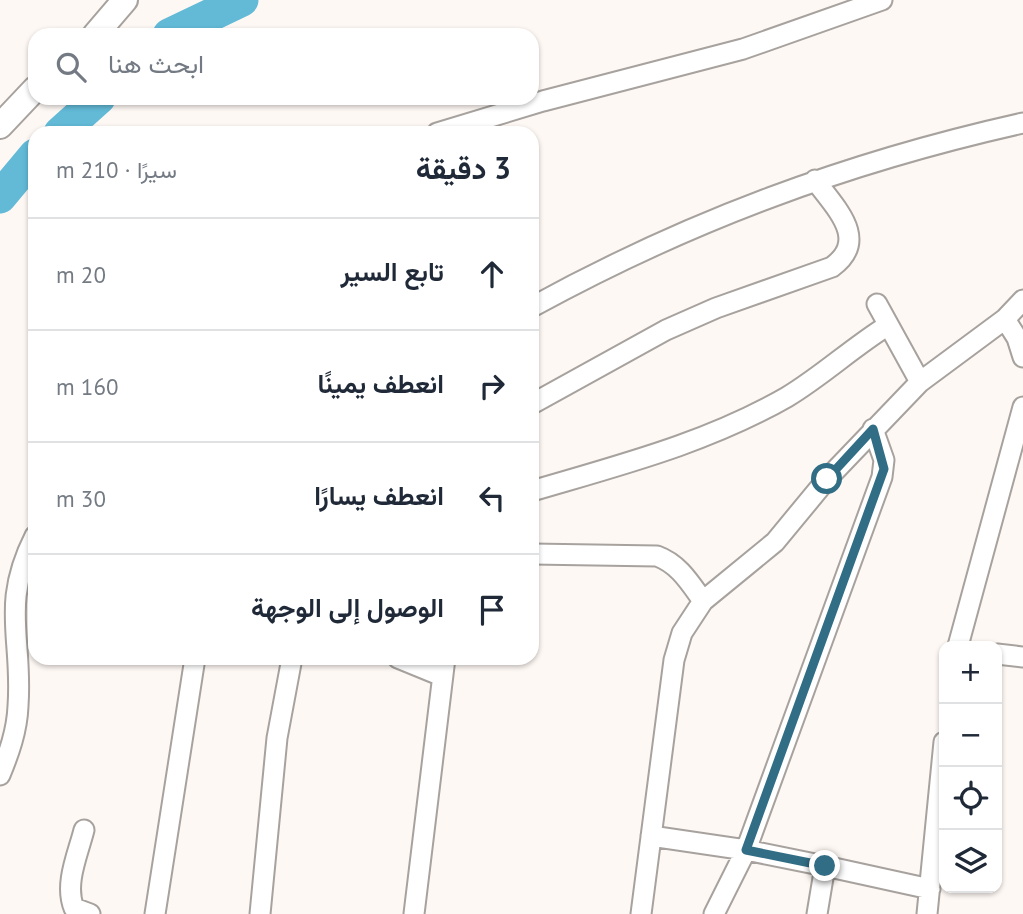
<!DOCTYPE html>
<html lang="ar">
<meta charset="utf-8">
<style>
body{margin:0;font-family:"PT Sans",Vazirmatn,sans-serif;background:#f6f6f7;color:#1f2937;direction:rtl}
.controls{position:absolute;right:21px;bottom:21px;display:grid;overflow:hidden;border-radius:14px;box-shadow:0 2px 5px #0004}
.controls button{width:63px;height:63px;display:grid;place-items:center;padding:0;border:0;border-bottom:2px solid #e0e1e3;background:#fff;color:#1f2937;font:35px sans-serif}
.stop{position:absolute;width:21px;height:21px;margin:-16px;border:5px solid #316e85;border-radius:50%;background:#fff}
.stop.end{background:#316e85;border-color:#fff;box-shadow:0 2px 7px #0008}
.list{margin:0;padding:0;list-style:none}
h2{display:flex;justify-content:space-between;align-items:center;height:91px;margin:0;padding:0 28px;font-size:30px}
h2 small{font-size:23px;font-weight:400;color:#747a83}
.list li{display:grid;grid-template-columns:46px 1fr auto;gap:21px;align-items:center;box-sizing:border-box;height:112px;padding:0 28px;border-top:2px solid #e0e1e3}
.list b{display:block;font-size:26px;white-space:nowrap}
.list em{font-size:23px;font-style:normal;color:#747a83}
.icon{flex:none;width:38px;height:38px;fill:none;stroke:currentColor;stroke-width:2;stroke-linecap:round;stroke-linejoin:round}
.map{position:relative;flex:none;width:1023px;height:914px;overflow:hidden;direction:ltr}
.search{position:absolute;background:#fff;box-shadow:0 2px 5px #0004;left:28px;top:28px;width:511px;height:77px;display:flex;align-items:center;gap:18px;box-sizing:border-box;padding:0 24px;border-radius:21px;color:#747a83;font-size:26px}
.panel{position:absolute;background:#fff;box-shadow:0 2px 5px #0004;left:28px;top:126px;width:511px;height:539px;border-radius:21px;direction:rtl}
.map>svg:first-child{display:block}
.lines{fill:none;stroke-linecap:round;stroke-linejoin:round}
.river{stroke:#62bad7;stroke-width:33}
.minor-casing{stroke:#a7a29e;stroke-width:23}
.tertiary-casing{stroke:#a7a29e;stroke-width:28}
.minor{stroke:#fff;stroke-width:19}
.tertiary{stroke:#fff;stroke-width:24}
.route{stroke:#316e85;stroke-width:9}
</style>
<div class="map">
<svg width="1023" height="914" viewBox="0 0 1023 914">
<rect width="100%" height="100%" fill="#fef8f4"/>
<g class="lines">
<path class="river" d="M169,35L242,0
M60,133L99,98
M0,197L35,155"/>
<defs>
<path id="minor" d="M437,133L543,101L743,49L882,0
M877,304L920,382
M532,307C689,221 848,162 1023,123
M1005,319L1017,338L1023,357
M532,404L666,330L716,308L832,267C870,239 835,208 815,180
M532,491C620,465 707,443 787,397C822,376 853,347 887,326
M532,554L657,556C679,564 690,583 703,601
M958,646L1023,407
M997,654L1023,657
M398,658L442,676
M0,775C9,753 17,731 18,706C23,637 0,605 35,536
M84,830C78,854 64,884 74,908L90,914
M651,836L746,850L825,866L817,914
M825,866L930,889
M155,914L195,658
M260,914L277,738L292,658
M414,914L445,658
M641,914L674,660L682,633L703,601L775,542L827,479L920,382L1005,319L1023,300
M714,914L746,850L882,477L884,460L873,429
M927,914L944,742"/>
<path id="tertiary" d="M95,35L125,0
M0,126L35,89"/>
</defs>
<use href="#minor" class="minor-casing"/>
<use href="#tertiary" class="tertiary-casing"/>
<use href="#minor" class="minor"/>
<use href="#tertiary" class="tertiary"/>
</g>
<g class="lines">
<path class="route" d="M825,866L746,850L884,469L873,429L827,479"/>
</g>
</svg>
<div class="controls">
<button>+</button>
<button>−</button>
<button><svg class="icon" aria-label="locate" viewBox="0 0 24 24"><circle cx="12" cy="12" r="6"/><path d="M12 2v4M12 18v4M2 12h4M18 12h4"/></svg></button>
<button><svg class="icon" aria-label="layers" viewBox="0 0 24 24"><path d="M12 4l9 5-9 5-9-5zM3 14l9 5 9-5"/></svg></button>
</div>
<div class="stop" style="left:827px;top:479px"></div>
<div class="stop end" style="left:825px;top:866px"></div>
<div class="search"><svg class="icon" aria-label="search" viewBox="0 0 24 24"><circle cx="10" cy="10" r="6"/><path d="M15 15l6 6"/></svg>ابحث هنا</div>
<section class="panel">
<h2>3 دقيقة<small>سيرًا · 210 m</small></h2>
<ul class="list">
<li><svg class="icon" aria-label="ahead" viewBox="0 0 24 24"><path d="M12 20V5M6 11l6-6 6 6"/></svg><div><b>تابع السير</b></div><em>20 m</em></li>
<li><svg class="icon" aria-label="right" viewBox="0 0 24 24"><path d="M7 20v-9h11M14 6l5 5-5 5"/></svg><div><b>انعطف يمينًا</b></div><em>160 m</em></li>
<li><svg class="icon" aria-label="left" viewBox="0 0 24 24"><path d="M17 20v-9H6M10 6l-5 5 5 5"/></svg><div><b>انعطف يسارًا</b></div><em>30 m</em></li>
<li><svg class="icon" aria-label="arrive" viewBox="0 0 24 24"><path d="M6 21V4h12l-3 4 3 4H6"/></svg><div><b>الوصول إلى الوجهة</b></div></li>
</ul>
</section>
</div>
